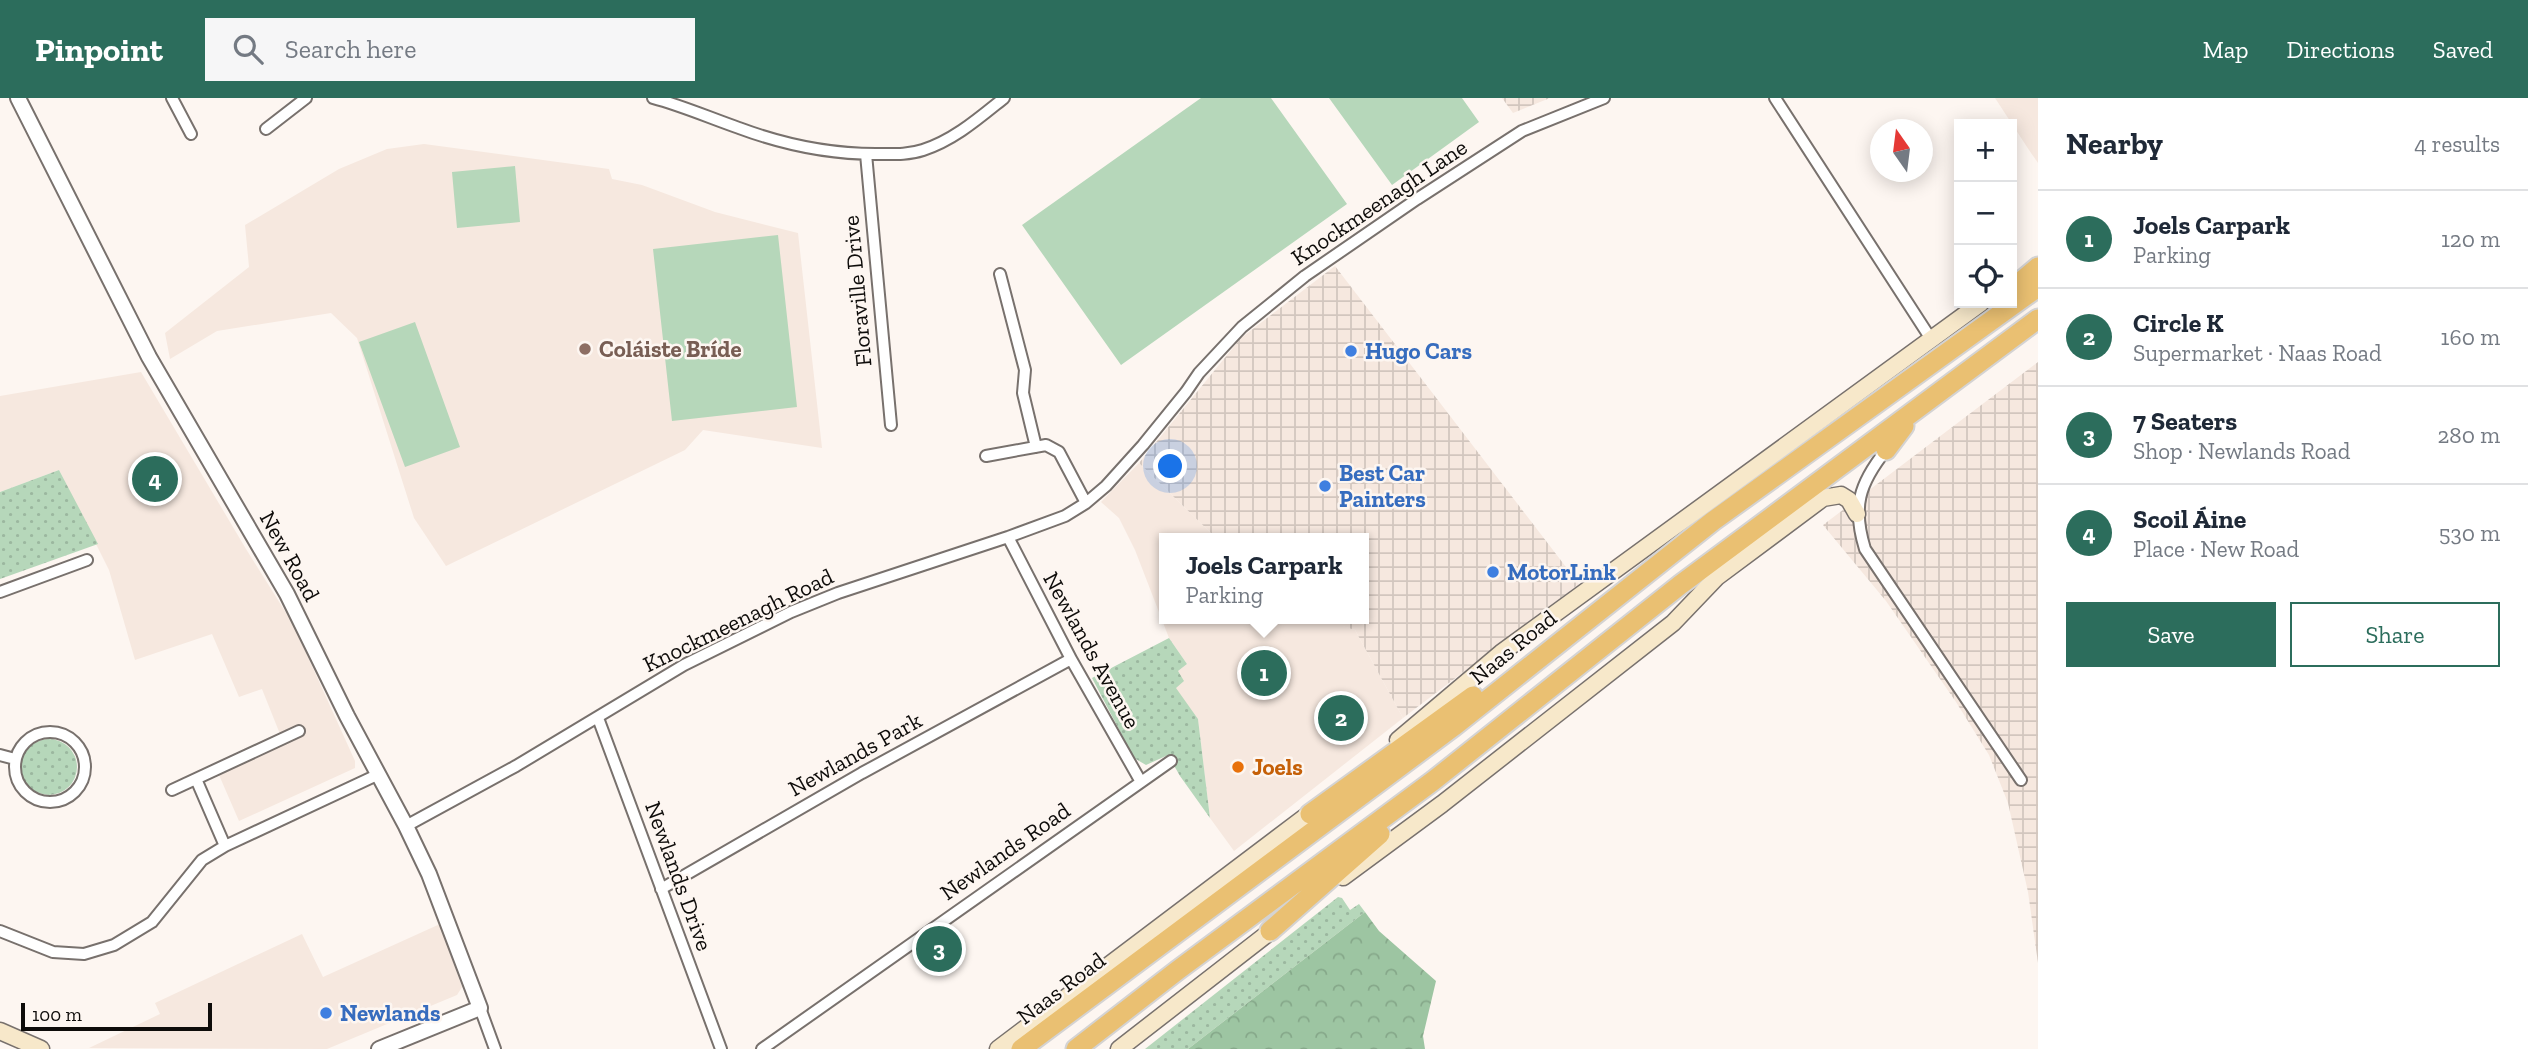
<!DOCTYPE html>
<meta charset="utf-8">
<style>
body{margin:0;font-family:"Zilla Slab",serif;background:#f6f6f7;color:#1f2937}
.controls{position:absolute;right:21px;top:21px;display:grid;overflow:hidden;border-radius:0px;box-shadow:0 4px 18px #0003}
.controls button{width:63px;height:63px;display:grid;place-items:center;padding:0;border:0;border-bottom:2px solid #e0e1e3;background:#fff;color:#1f2937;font:35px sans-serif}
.compass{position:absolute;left:1870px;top:21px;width:63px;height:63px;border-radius:50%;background:#fff;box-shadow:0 4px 18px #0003;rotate:346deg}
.scale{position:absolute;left:21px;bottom:18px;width:191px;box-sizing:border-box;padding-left:7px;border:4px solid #0e0c0a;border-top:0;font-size:19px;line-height:24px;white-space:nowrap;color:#0e0c0a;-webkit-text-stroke:5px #fdf6f1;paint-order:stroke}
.you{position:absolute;left:1171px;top:369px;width:24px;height:24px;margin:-18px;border:5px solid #fff;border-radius:50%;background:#1a73e8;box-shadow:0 0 0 10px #1a73e833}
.badge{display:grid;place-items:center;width:46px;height:46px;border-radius:50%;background:#2c6d5c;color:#fff;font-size:23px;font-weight:700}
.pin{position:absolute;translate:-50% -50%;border:4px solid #fff;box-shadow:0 2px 7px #0006}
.popup{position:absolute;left:1159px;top:435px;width:210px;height:91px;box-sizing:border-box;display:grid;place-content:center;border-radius:0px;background:#fff;filter:drop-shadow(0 2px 5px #0005);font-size:23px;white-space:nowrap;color:#747a83}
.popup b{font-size:26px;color:#1f2937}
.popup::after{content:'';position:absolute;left:50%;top:100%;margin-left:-14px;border:14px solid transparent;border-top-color:#fff}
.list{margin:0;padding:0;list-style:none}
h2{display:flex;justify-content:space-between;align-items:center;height:91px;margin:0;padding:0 28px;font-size:30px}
h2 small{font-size:23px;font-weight:400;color:#747a83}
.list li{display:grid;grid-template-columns:46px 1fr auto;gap:21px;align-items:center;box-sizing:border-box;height:98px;padding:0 28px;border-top:2px solid #e0e1e3}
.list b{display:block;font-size:26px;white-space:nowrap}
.list p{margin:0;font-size:23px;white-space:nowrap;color:#747a83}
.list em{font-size:23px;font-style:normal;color:#747a83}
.actions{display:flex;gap:14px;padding:21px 28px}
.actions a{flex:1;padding:16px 0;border:2px solid #2c6d5c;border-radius:0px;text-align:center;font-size:24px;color:#2c6d5c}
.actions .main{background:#2c6d5c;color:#fff}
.icon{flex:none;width:38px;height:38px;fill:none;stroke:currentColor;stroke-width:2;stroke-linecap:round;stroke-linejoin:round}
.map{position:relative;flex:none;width:2038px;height:951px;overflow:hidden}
header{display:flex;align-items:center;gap:42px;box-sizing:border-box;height:98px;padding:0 35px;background:#2c6d5c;color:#fff}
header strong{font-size:33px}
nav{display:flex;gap:38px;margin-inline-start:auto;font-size:24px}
.search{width:490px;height:63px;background:#f6f6f7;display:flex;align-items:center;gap:18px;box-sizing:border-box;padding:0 24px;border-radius:0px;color:#747a83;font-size:26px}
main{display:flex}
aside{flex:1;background:#fff}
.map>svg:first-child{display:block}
.built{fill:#f6e8df}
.industrial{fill:url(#industrial-grid)}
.grass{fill:url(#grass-dots)}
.forest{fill:url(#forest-crowns)}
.park{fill:#b6d7ba}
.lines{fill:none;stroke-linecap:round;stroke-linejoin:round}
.minor-casing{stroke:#78716d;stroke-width:14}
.tertiary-casing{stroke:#78716d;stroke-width:18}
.secondary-casing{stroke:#78716d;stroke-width:19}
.trunk-casing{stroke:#d4d3d3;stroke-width:23}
.minor{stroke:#fff;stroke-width:10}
.tertiary{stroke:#fff;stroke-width:14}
.secondary{stroke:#f7e8ca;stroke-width:16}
.trunk{stroke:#eac072;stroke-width:19}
.education-dot{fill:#8d6e63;stroke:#fdf6f1;stroke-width:2.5}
.shop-dot{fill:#3f7fe0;stroke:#fdf6f1;stroke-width:2.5}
.food-dot{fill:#e8710a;stroke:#fdf6f1;stroke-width:2.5}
.labels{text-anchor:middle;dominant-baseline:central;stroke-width:5;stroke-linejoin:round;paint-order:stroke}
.street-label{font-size:23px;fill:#0e0c0a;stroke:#fdf6f1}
.education-label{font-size:23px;font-weight:bold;fill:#785e54;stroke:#fdf6f1;text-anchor:start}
.shop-label{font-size:23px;font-weight:bold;fill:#366cbe;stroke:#fdf6f1;text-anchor:start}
.food-label{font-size:23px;font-weight:bold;fill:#c56008;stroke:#fdf6f1;text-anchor:start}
</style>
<header>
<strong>Pinpoint</strong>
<div class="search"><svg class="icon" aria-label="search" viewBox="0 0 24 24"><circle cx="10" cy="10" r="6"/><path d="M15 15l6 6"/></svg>Search here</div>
<nav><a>Map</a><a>Directions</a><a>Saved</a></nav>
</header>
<main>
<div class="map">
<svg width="2038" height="951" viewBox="0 0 2038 951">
<defs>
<pattern id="industrial-grid" width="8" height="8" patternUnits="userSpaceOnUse" patternTransform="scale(1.75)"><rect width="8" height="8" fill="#f6e8df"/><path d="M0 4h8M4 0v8" fill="none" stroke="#d2c6be"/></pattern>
<pattern id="grass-dots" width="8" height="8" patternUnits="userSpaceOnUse" patternTransform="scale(1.75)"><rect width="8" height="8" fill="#b6d7ba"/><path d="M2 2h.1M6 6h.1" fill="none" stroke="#9bb79f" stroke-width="1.8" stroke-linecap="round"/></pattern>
<pattern id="forest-crowns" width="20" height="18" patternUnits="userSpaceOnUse" patternTransform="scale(1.75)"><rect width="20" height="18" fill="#9dc5a2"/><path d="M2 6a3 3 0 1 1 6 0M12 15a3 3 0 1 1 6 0" fill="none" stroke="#86a88a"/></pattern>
</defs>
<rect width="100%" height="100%" fill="#fdf6f1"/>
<path class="built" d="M1995,0H2038V65L2029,52Z
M424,46L609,71L612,81L642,87L715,114L798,135L822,350L703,332L685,352L446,468L414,420L357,240L331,215L217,233L170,261L165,235L249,169L245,127L339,71L387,51Z
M141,274L246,451L293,526L355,663V670L239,723L219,677L301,639L298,629L280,636L262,591L239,599L212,536L135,562L109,472L59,372L0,394V298Z
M1139,365L1216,440H1164V521H1339L1343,528L1355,532L1403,620L1234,753L1210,720L1198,621L1175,590L1178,573L1187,566L1169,540L1135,452L1119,420L1101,404Z
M440,826L462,889L457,897L327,951L89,950L160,916L155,905L302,836L323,879Z"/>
<path class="industrial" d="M1502,0H1550L1513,15Z
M1335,168L1579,486L1403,620L1355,532L1342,528L1339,521H1364V440H1216L1139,365L1241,240Z
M2038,264V865L2028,794L2008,705L1989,657L1956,604L1886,503L1823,427Z"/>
<path class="grass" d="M59,372L98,446L0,481V394Z
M1169,540L1187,566L1178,573L1184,583L1176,590L1198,621L1210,720L1180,678L1168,657L1146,667L1134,660L1092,580Z
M21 669a28 28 0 1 1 56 0a28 28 0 1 1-56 0Z
M1338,799L1342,800L1350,812L1359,806L1365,814L1188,951H1145Z"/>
<path class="forest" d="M1365,814L1379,833L1436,883L1423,938L1425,951H1188Z"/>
<path class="park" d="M1201,0H1271L1347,106L1121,267L1022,127Z
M1329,0H1462L1479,24L1392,87Z
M515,68L520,124L457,130L452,74Z
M778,137L797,309L672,323L653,151Z
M415,224L460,349L405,369L359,244Z"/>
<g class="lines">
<defs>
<path id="minor" d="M172,0L191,36
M653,0C683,8 710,20 739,30C782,46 830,56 876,56C892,56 908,57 923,52C954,42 979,20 1004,0
M1775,0L1931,241
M266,31L306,0
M866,56L891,327
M1000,176L1025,272L1023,295L1036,349
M1886,352C1859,386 1852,409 1865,451L2021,682
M986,358L1046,347L1059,354L1086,405
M1008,439L1071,561L1141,684
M0,494L87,462
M598,620L721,951
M15 669a35 35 0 1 1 70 0a35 35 0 1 1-70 0Z
M0,657L15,661
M196,681L225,748
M172,692L299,633
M406,728L516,668L684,567L791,514L838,495L1008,439L1065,418L1086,405L1106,388L1143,347L1186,294L1199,275L1242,229L1305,178L1417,101L1522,33L1604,0
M661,791L862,675L1071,561
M0,833L53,854L84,856L114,847L152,824L202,762L225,748L377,677
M480,910L495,951
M762,951L1171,663"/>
<path id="tertiary" d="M18,0L149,259L287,496L347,618L406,728L429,776L480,910L379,951"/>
<path id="secondary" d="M1398,642L1501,555L1981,205
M1343,779L1442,706L1673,525L1717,479L1823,400L1841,397L1849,402L1857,416
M0,933L41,951
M998,951L1317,710
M1119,951L1280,826"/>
<path id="trunk" d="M2012,191L2038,169
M1886,352L1904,328
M1310,716L1473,598
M1270,833L1380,736
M1021,951L1453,629L1713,423L2038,189
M1076,951L1178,872L1433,683L1680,487L2038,221"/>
</defs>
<use href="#minor" class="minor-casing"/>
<use href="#tertiary" class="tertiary-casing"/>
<use href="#secondary" class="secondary-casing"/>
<use href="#trunk" class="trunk-casing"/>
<use href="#minor" class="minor"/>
<use href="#tertiary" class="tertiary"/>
<use href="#secondary" class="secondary"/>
<use href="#trunk" class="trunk"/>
</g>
<circle class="education-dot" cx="585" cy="251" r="7"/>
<g class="shop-dot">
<circle cx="1351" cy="253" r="7"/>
<circle cx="1325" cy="388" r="7"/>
<circle cx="1493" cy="474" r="7"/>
<circle cx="326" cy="915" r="7"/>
</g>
<circle class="food-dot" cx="1238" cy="669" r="7"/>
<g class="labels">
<g class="street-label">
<text transform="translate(1379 104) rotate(-34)">Knockmeenagh Lane</text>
<text transform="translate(857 193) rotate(-95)">Floraville Drive</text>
<text transform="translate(290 458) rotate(61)">New Road</text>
<text transform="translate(738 522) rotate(-26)">Knockmeenagh Road</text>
<text transform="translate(1513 549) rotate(-39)">Naas Road</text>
<text transform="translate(1092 552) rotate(61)">Newlands Avenue</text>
<text transform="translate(855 656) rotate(-29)">Newlands Park</text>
<text transform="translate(1005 753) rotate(-35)">Newlands Road</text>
<text transform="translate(679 778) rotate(70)">Newlands Drive</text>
<text transform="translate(1061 890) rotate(-37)">Naas Road</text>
</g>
<g class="education-label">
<text x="599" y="251">Coláiste Bríde</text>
</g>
<g class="shop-label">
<text x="1365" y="253">Hugo Cars</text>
<text x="1339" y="375">Best Car<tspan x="1339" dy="26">Painters</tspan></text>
<text x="1507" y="474">MotorLink</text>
<text x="340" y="915">Newlands</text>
</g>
<g class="food-label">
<text x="1252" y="669">Joels</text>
</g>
</g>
</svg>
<div class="controls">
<button>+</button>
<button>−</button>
<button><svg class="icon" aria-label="locate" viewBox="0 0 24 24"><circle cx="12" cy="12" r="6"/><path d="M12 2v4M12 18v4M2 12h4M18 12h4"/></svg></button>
</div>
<svg class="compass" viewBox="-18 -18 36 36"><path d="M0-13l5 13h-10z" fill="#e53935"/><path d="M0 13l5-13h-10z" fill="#747a83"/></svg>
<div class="scale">100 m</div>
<div class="you"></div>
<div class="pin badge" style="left:1264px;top:575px">1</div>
<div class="popup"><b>Joels Carpark</b>Parking</div>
<div class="pin badge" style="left:1341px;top:620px">2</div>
<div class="pin badge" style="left:939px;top:851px">3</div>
<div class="pin badge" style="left:155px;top:381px">4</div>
</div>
<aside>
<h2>Nearby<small>4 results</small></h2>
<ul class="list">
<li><span class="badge">1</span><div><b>Joels Carpark</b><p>Parking</p></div><em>120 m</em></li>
<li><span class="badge">2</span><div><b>Circle K</b><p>Supermarket · Naas Road</p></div><em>160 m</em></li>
<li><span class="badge">3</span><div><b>7 Seaters</b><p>Shop · Newlands Road</p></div><em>280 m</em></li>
<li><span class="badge">4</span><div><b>Scoil Áine</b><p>Place · New Road</p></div><em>530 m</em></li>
</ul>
<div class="actions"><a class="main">Save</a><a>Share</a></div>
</aside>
</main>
